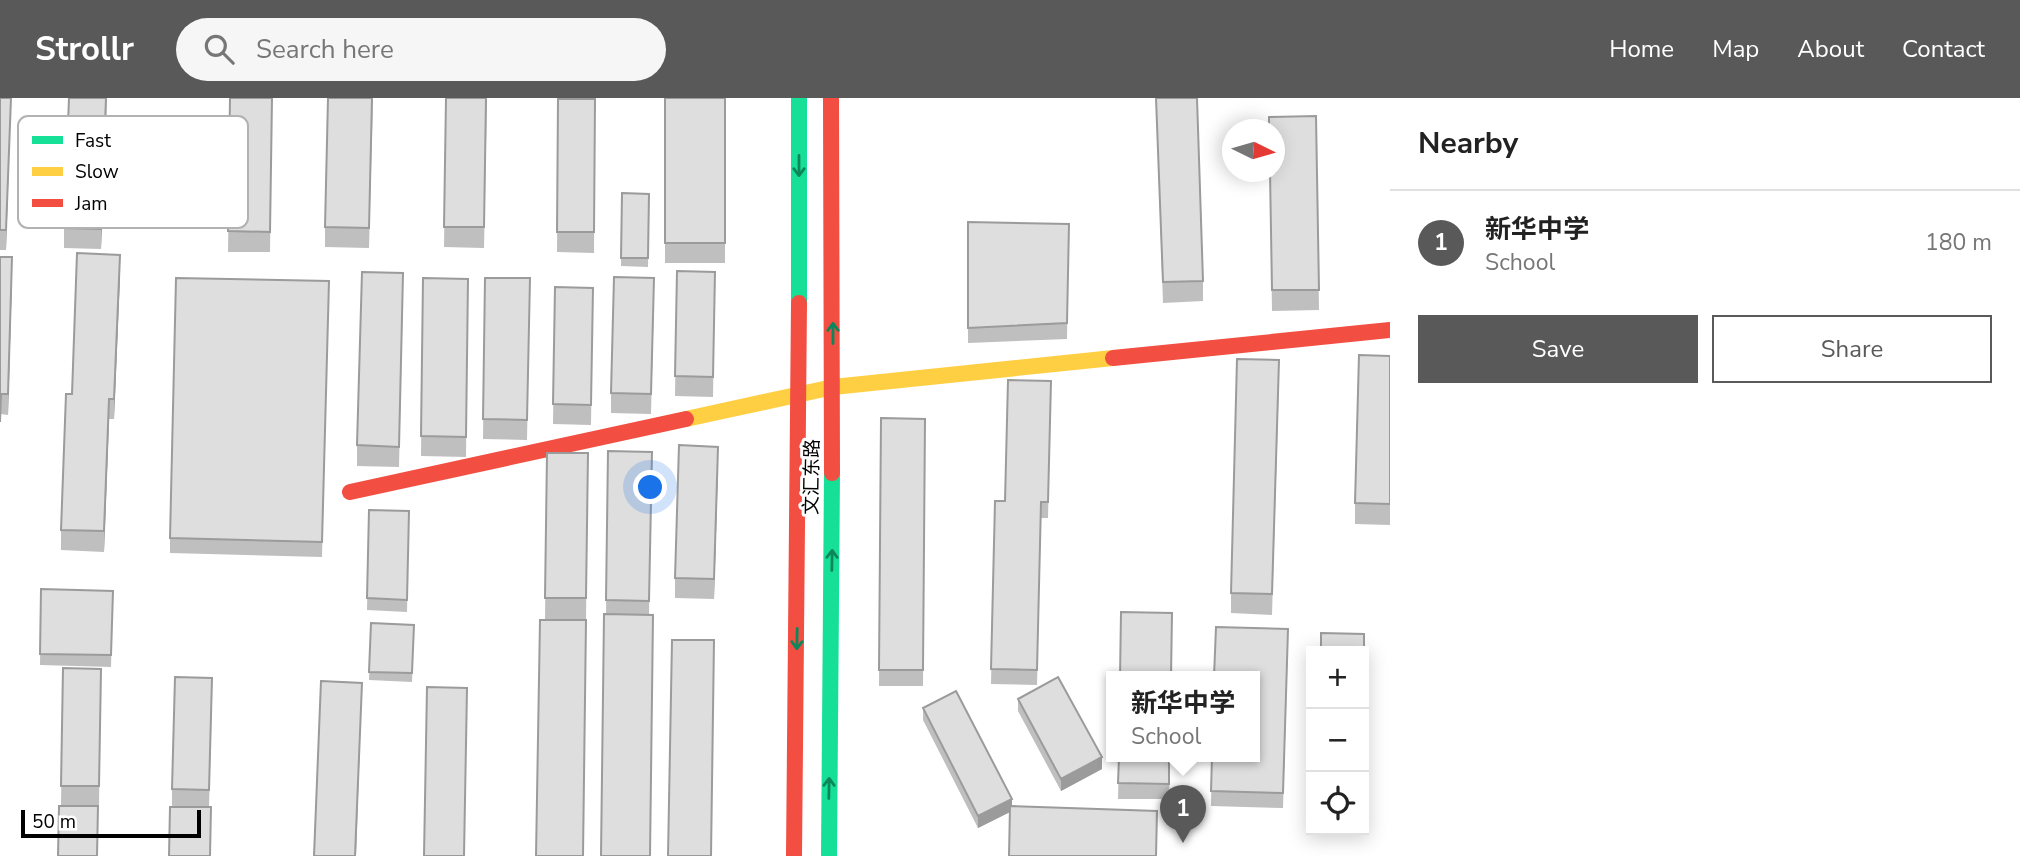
<!DOCTYPE html>
<meta charset="utf-8">
<style>
body{margin:0;font-family:"Nunito Sans","Noto Sans SC",sans-serif;background:#f6f6f6;color:#222}
.controls{position:absolute;right:21px;bottom:21px;display:grid;overflow:hidden;border-radius:0px;box-shadow:0 4px 18px #0003}
.controls button{width:63px;height:63px;display:grid;place-items:center;padding:0;border:0;border-bottom:2px solid #e0e0e0;background:#fff;color:#222;font:35px sans-serif}
.compass{position:absolute;left:1222px;top:21px;width:63px;height:63px;border-radius:50%;background:#fff;box-shadow:0 4px 18px #0003;rotate:95deg}
.scale{position:absolute;left:21px;bottom:18px;width:180px;box-sizing:border-box;padding-left:7px;border:4px solid #000;border-top:0;font-size:19px;line-height:24px;white-space:nowrap;color:#000;-webkit-text-stroke:5px #fff;paint-order:stroke}
.you{position:absolute;left:651px;top:390px;width:24px;height:24px;margin:-18px;border:5px solid #fff;border-radius:50%;background:#1a73e8;box-shadow:0 0 0 10px #1a73e833}
.badge{display:grid;place-items:center;width:46px;height:46px;border-radius:50%;background:#595959;color:#fff;font-size:23px;font-weight:700}
.pin{position:absolute;translate:-50% -58px;filter:drop-shadow(0 2px 4px #0008)}
.pin::after{content:'';position:absolute;top:37px;width:24px;height:21px;background:inherit;clip-path:polygon(0 0,100% 0,50% 100%)}
.popup{position:absolute;left:1106px;top:573px;width:154px;height:91px;box-sizing:border-box;display:grid;place-content:center;border-radius:0px;background:#fff;filter:drop-shadow(0 2px 5px #0005);font-size:23px;white-space:nowrap;color:#767676}
.popup b{font-size:26px;color:#222}
.popup::after{content:'';position:absolute;left:50%;top:100%;margin-left:-14px;border:14px solid transparent;border-top-color:#fff}
.list{margin:0;padding:0;list-style:none}
h2{display:flex;justify-content:space-between;align-items:center;height:91px;margin:0;padding:0 28px;font-size:30px}
h2 small{font-size:23px;font-weight:400;color:#767676}
.list li{display:grid;grid-template-columns:46px 1fr auto;gap:21px;align-items:center;box-sizing:border-box;height:105px;padding:0 28px;border-top:2px solid #e0e0e0}
.list b{display:block;font-size:26px;white-space:nowrap}
.list p{margin:0;font-size:23px;white-space:nowrap;color:#767676}
.list em{font-size:23px;font-style:normal;color:#767676}
.actions{display:flex;gap:14px;padding:21px 28px}
.actions a{flex:1;padding:16px 0;border:2px solid #595959;border-radius:0px;text-align:center;font-size:24px;color:#595959}
.actions .main{background:#595959;color:#fff}
.icon{flex:none;width:38px;height:38px;fill:none;stroke:currentColor;stroke-width:2;stroke-linecap:round;stroke-linejoin:round}
.map{position:relative;flex:none;width:1390px;height:758px;overflow:hidden}
header{display:flex;align-items:center;gap:42px;box-sizing:border-box;height:98px;padding:0 35px;background:#595959;color:#fff}
header strong{font-size:33px}
nav{display:flex;gap:38px;margin-inline-start:auto;font-size:24px}
.search{width:490px;height:63px;background:#f6f6f6;display:flex;align-items:center;gap:18px;box-sizing:border-box;padding:0 24px;border-radius:38px;color:#767676;font-size:26px}
main{display:flex}
aside{flex:1;background:#fff}
.map>svg:first-child{display:block}
.lines{fill:none;stroke-linecap:round;stroke-linejoin:round}
.fast{stroke:#16e098;stroke-width:16}
.slow{stroke:#ffcf43;stroke-width:16}
.jam{stroke:#f24e42;stroke-width:16}
.wall{fill:#bfbfbf}
.shaded-wall{fill:#9b9b9b}
.building{fill:#dedede;stroke:#9b9b9b;stroke-width:2}
.oneway{stroke:#0d865b}
.labels{text-anchor:middle;dominant-baseline:central;stroke-width:6;stroke-linejoin:round;paint-order:stroke}
.street-label{font-size:19px;fill:#000;stroke:#fff}
.key{fill:#fff;stroke:#b2b2b2;stroke-width:2}
.key-label{font-size:19px;fill:#000}
</style>
<header>
<strong>Strollr</strong>
<div class="search"><svg class="icon" aria-label="search" viewBox="0 0 24 24"><circle cx="10" cy="10" r="6"/><path d="M15 15l6 6"/></svg>Search here</div>
<nav><a>Home</a><a>Map</a><a>About</a><a>Contact</a></nav>
</header>
<main>
<div class="map">
<svg width="1390" height="758" viewBox="0 0 1390 758">
<rect width="100%" height="100%" fill="#fff"/>
<g class="lines">
<path class="fast" d="M799,0V205
M829,758L832,375"/>
<path class="slow" d="M686,321L833,289L1113,260"/>
<path class="jam" d="M831,0L832,375
M1113,260L1390,232
M350,394L686,321
M794,758L799,205"/>
</g>
<path class="wall" d="M0,0H11L6,152H0Z
M107,0L101,151L64,150V130Z
M230,0H272L270,154H228Z
M373,0L369,150L325,149V129Z
M446,0H487L484,150L444,149Z
M665,0H725V165H665Z
M1156,0L1203,183V203L1163,205Z
M558,1H595L594,155L557,154Z
M1316,18L1319,212L1272,213L1270,74Z
M622,95L649,96L648,169L621,168Z
M968,124L1069,126L1067,241L968,245Z
M0,159L12,179L8,317L1,316Z
M677,173L715,174L713,299L675,298Z
M120,177L114,321H109L104,454L61,452V432L72,296Z
M423,180L468,181L466,359L421,358Z
M485,180H530L527,342L483,341Z
M329,183L322,459L170,455V440Z
M555,189L593,190L591,327L553,326Z
M403,196L399,369L357,368V347Z
M654,200L651,316L611,315V295Z
M1390,258V427L1355,426V405Z
M1279,282L1272,517L1231,515V495Z
M1051,283L1048,420H1041L1037,587L991,586L995,403H1005Z
M881,320L925,321L923,588H879Z
M608,353L652,354L649,517L606,516Z
M547,355H588L586,521H545Z
M718,369L714,501L675,500V480Z
M369,412L409,413L407,514L367,512Z
M41,491L113,493L111,569L40,567Z
M371,525L414,527L412,584L369,582Z
M1288,546L1283,710L1211,708L1212,659Z
M63,570L101,571L99,708H61Z
M212,601L209,709H211L210,758H169L172,709V691Z
M1018,601L1102,671L1061,693L1018,613Z
M923,610L1010,714L978,730L923,622Z
M1119,659H1170L1169,701H1118Z"/>
<path class="shaded-wall" d="M11,0L6,152V132Z
M107,0L101,151V131Z
M120,157V177L114,321V301Z
M12,159V179L8,317V296Z
M109,301V321L104,454V433Z
M718,349V369L714,501V481Z
M362,585L356,758H355Z
M1102,659V671L1061,693V681Z
M1012,701V713L978,730V718Z"/>
<path class="building" d="M0,0H11L6,132H0Z
M69,0H106L101,131L64,130Z
M230,0H272L270,134L228,133Z
M328,0H372L369,130L325,129Z
M446,0H486L484,129H444Z
M665,0H725V145H665Z
M1156,0H1197L1203,183L1163,184Z
M558,1H595L594,134H557Z
M1316,18L1319,192H1272L1270,74H1275V32H1269V19Z
M622,95L649,96L648,160H621Z
M968,124L1069,126L1067,225L968,230Z
M77,155L120,157L114,301H109L104,433L61,432L66,296H72Z
M0,159H12L8,296H1L0,324Z
M677,173L715,174L713,279L675,278Z
M362,174L403,175L399,349L357,347Z
M614,179L654,180L651,296L611,295Z
M176,180L329,183L322,444L170,440Z
M423,180L468,181L466,339L421,338Z
M485,180H530L527,322L483,321Z
M555,189L593,190L591,307L553,306Z
M1359,257L1390,258V406L1355,405Z
M1237,261L1279,262L1272,496L1231,495Z
M1008,282L1051,283L1048,404H1041L1037,572L991,571L995,403H1005Z
M881,320L925,321L923,572H879Z
M679,347L718,349L714,481L675,480Z
M608,353L652,354L649,503L606,502Z
M547,355H588L586,500H545Z
M369,412L409,413L407,502L367,500Z
M41,491L113,493L111,557L40,556Z
M1121,514L1172,515L1171,579H1120Z
M604,516L653,517L650,758H601Z
M540,522H586L583,758H536Z
M371,525L414,527L412,575L369,574Z
M1216,529L1288,531L1283,695L1211,693L1212,659H1255V579H1214Z
M1321,535L1364,536V556V553H1321Z
M672,542H714L711,758H668Z
M63,570L101,571L99,688H61Z
M175,579L212,580L209,692L172,691Z
M1058,579L1102,659L1061,681L1018,601Z
M321,583L362,585L355,758H314Z
M427,589L467,590L464,758H424Z
M956,593L1012,701L978,718L923,610Z
M1119,659H1169V686L1118,685Z
M59,708H98L97,758H58Z
M1010,708L1157,713L1156,758H1009Z
M170,709H211L210,758H169Z"/>
<defs><path id="oneway-shaft" d="M-6 0H5M1.5-3L5.5 0L1.5 3" fill="none" stroke-width="1.6" stroke-linecap="round" stroke-linejoin="round" transform="scale(1.75)"/></defs>
<g class="oneway">
<use href="#oneway-shaft" transform="translate(799 68) rotate(90)"/>
<use href="#oneway-shaft" transform="translate(833 235) rotate(-90)"/>
<use href="#oneway-shaft" transform="translate(832 462) rotate(-89)"/>
<use href="#oneway-shaft" transform="translate(797 541) rotate(91)"/>
<use href="#oneway-shaft" transform="translate(829 690) rotate(-89)"/>
</g>
<g class="labels">
<g class="street-label">
<text transform="translate(812 379) rotate(-89)">文汇东路</text>
</g>
</g>
<rect x="18" y="18" width="230" height="112" rx="10" class="key"/>
<rect x="32" y="38" width="31" height="8" fill="#16e098"/>
<rect x="32" y="69" width="31" height="9" fill="#ffcf43"/>
<rect x="32" y="101" width="31" height="8" fill="#f24e42"/>
<g class="key-label">
<text x="75" y="49">Fast</text>
<text x="75" y="80">Slow</text>
<text x="75" y="112">Jam</text>
</g>
</svg>
<div class="controls">
<button>+</button>
<button>−</button>
<button><svg class="icon" aria-label="locate" viewBox="0 0 24 24"><circle cx="12" cy="12" r="6"/><path d="M12 2v4M12 18v4M2 12h4M18 12h4"/></svg></button>
</div>
<svg class="compass" viewBox="-18 -18 36 36"><path d="M0-13l5 13h-10z" fill="#e53935"/><path d="M0 13l5-13h-10z" fill="#767676"/></svg>
<div class="scale">50 m</div>
<div class="you"></div>
<div class="pin badge" style="left:1183px;top:745px">1</div>
<div class="popup"><b>新华中学</b>School</div>
</div>
<aside>
<h2>Nearby<small></small></h2>
<ul class="list">
<li><span class="badge">1</span><div><b>新华中学</b><p>School</p></div><em>180 m</em></li>
</ul>
<div class="actions"><a class="main">Save</a><a>Share</a></div>
</aside>
</main>
